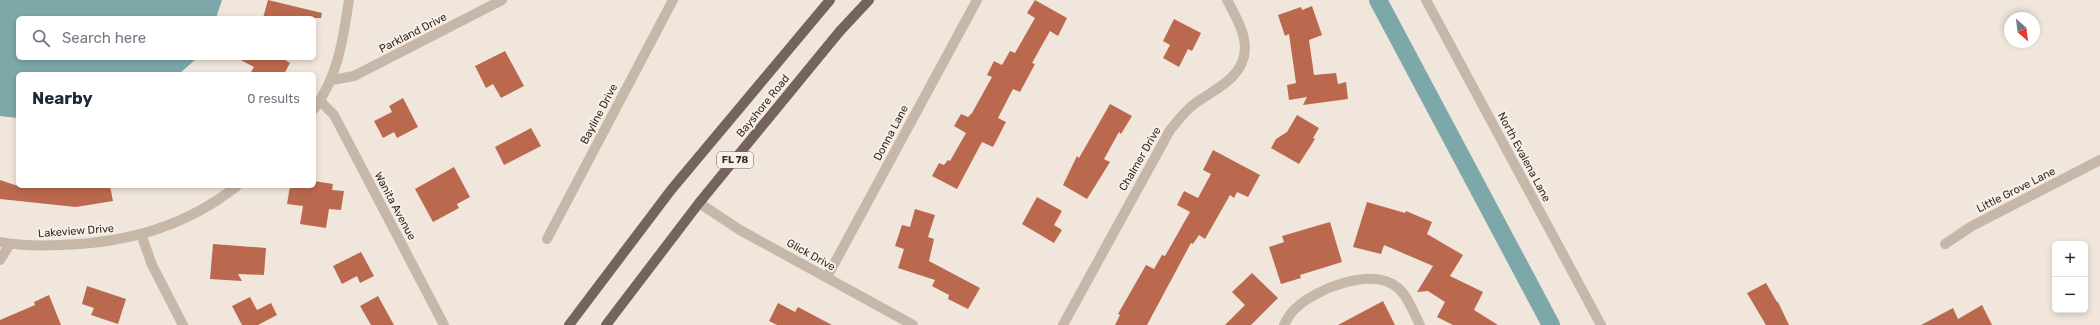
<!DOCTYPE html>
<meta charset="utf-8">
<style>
body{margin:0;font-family:Rubik,sans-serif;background:#f6f6f7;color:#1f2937}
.controls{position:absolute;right:12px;bottom:12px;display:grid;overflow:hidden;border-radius:6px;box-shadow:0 2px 6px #0003}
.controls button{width:36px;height:36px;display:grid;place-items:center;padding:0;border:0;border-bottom:1px solid #e0e1e3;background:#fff;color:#1f2937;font:20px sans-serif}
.compass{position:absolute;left:2004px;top:12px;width:36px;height:36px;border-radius:50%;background:#fff;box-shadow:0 2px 6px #0003;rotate:152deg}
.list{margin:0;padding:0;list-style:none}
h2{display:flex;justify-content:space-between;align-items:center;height:52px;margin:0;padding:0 16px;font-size:17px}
h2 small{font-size:13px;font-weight:400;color:#747a83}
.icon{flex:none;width:22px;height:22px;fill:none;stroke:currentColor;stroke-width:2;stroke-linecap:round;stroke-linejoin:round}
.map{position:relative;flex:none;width:2100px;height:325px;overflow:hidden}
.search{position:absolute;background:#fff;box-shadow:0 2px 6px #0003;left:16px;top:16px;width:300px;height:44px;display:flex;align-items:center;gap:10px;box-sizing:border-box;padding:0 14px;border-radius:6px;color:#747a83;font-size:15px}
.panel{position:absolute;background:#fff;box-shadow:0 2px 6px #0003;left:16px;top:72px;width:300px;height:116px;border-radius:6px}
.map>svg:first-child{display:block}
.water{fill:#7da8aa}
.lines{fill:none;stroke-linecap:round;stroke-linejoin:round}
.canal{stroke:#7da8aa;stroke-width:18}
.building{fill:#bb694e}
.minor{stroke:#c7b7a9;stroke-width:10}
.primary{stroke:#75645b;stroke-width:10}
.labels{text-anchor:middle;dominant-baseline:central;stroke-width:4;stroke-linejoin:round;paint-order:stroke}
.shield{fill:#f8f0e8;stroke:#6f6762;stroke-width:1}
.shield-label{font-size:10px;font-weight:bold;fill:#342c28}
.street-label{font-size:11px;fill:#342c28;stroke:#f8f0e8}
</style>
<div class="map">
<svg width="2100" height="325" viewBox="0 0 2100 325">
<rect width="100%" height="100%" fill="#f0e6dc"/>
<path class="water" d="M0,0H222L216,18H18V58H197L179,74H18V118L0,116Z"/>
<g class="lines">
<path class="canal" d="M1378,0L1551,325"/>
</g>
<path class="building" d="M268,0L322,13L321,18H263Z
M1035,0L1067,18L1058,36L1050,31L1032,63L1035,64L1020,92L1013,89L998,118L1006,122L993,147L982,142L957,189L932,176L939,163L944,165L948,160L950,161L966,133L954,126L961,114L968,117L972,113L992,77L987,75L994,61L1002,65L1010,51L1015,53L1035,18L1027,13Z
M1312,6L1322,35L1309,40L1314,75L1336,73L1338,84L1346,82L1348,99L1303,105L1307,97L1289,100L1287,85L1296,83L1289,34L1285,36L1278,15L1301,7L1302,10Z
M1174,19L1201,33L1192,51L1188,49L1179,67L1163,58L1170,45L1163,41Z
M505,51L524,86L501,98L493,84L486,88L475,66Z
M237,58H282L290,63L284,74H250L254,67Z
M403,98L418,127L397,138L394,132L383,138L374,121L392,112L389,106Z
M1110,104L1132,116L1121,134L1119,132L1104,159L1110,162L1087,199L1063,185L1077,156L1079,158Z
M1297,115L1319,128L1313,138L1315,139L1299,164L1271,148L1276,139L1287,132Z
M531,128L541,146L504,165L495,147Z
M1213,150L1260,175L1248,197L1237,192L1234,198L1230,195L1205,239L1199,235L1193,244L1191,243L1147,325H1115L1120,315L1118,314L1146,265L1154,269L1162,255L1165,256L1190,212L1177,205L1184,191L1198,198L1211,174L1203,170Z
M454,167L470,197L457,204L459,208L433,222L415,189Z
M0,180L18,186H110L113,201L76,207L0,199Z
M314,181L333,184L332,190L344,191L341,210L329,209L326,228L300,224L303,206L287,204L290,186H314Z
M1037,197L1062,211L1054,225L1062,230L1054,243L1022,224Z
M1367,202L1405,213L1406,211L1432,222L1427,234L1463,255L1450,276L1483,292L1474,310L1498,325H1453L1437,317L1445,302L1428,291L1417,292L1433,266L1384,245L1381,254L1353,247Z
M915,209L935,215L928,237L934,239L929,261L980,288L968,309L948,299L949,295L932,286L935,280L898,268L904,249L895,246L902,225L910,227Z
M1330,222L1342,262L1300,275L1301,278L1281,284L1269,247L1284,242L1282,236Z
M213,244L266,248L264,275L238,274L242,281L210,279Z
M361,252L374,276L360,283L357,276L342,284L333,266Z
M1252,273L1278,298L1251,325H1225L1245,305L1232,292Z
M1766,283L1777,302H1778L1789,325H1766L1747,293Z
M87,286L126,299L118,324L91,315L94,308L82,304Z
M49,295L61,325H0V320L35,305L34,302Z
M378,296L394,325H371L360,306Z
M250,297L257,310L271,303L277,315L258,325H242L232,306Z
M1383,301L1395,325H1338Z
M778,303L795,312L798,307L832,325H777L769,321Z
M1982,305L1992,325H1921L1953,308L1958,319Z"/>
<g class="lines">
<path class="minor" d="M1426,0L1601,325
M332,80L354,76L502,0
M320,101L334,115L444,325
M314,109C338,77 343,39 349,0
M699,203L740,230L913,325
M141,234L152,265L183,325
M547,239L673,0
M0,242C20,246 40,246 61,245C126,243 185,227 237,186
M1945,244L1972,226L2100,160
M0,260L10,244
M827,277L977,0
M1063,325L1170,130C1177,122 1184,112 1193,105C1206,95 1222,88 1233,76C1256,52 1241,25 1227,0
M1284,325C1287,319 1291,312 1296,308C1317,288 1374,266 1398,288C1408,296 1414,314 1420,325"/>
<path class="primary" d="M569,325L671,190L830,0
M606,325L699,203L840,31L869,0"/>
</g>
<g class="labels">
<rect class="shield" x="717" y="152" width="36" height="16" rx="3"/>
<g class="shield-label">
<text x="735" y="160">FL 78</text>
</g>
<g class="street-label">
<text transform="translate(413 33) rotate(-27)">Parkland Drive</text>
<text transform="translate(763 106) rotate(-51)">Bayshore Road</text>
<text transform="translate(599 114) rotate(-62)">Bayline Drive</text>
<text transform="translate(891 133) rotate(-62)">Donna Lane</text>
<text transform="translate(1524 157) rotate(62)">North Evalena Lane</text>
<text transform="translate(1140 159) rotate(-60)">Chalmer Drive</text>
<text transform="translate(2016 190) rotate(-27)">Little Grove Lane</text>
<text transform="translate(395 206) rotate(62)">Wanita Avenue</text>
<text transform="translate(76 231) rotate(-4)">Lakeview Drive</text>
<text transform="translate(811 255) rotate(29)">Glick Drive</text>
</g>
</g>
</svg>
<div class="controls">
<button>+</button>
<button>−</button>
</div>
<svg class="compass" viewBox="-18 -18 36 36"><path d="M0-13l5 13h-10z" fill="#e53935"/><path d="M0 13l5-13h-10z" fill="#747a83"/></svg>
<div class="search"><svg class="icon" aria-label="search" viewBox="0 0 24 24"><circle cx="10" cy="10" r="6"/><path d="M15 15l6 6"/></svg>Search here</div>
<section class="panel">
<h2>Nearby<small>0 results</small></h2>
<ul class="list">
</ul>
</section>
</div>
